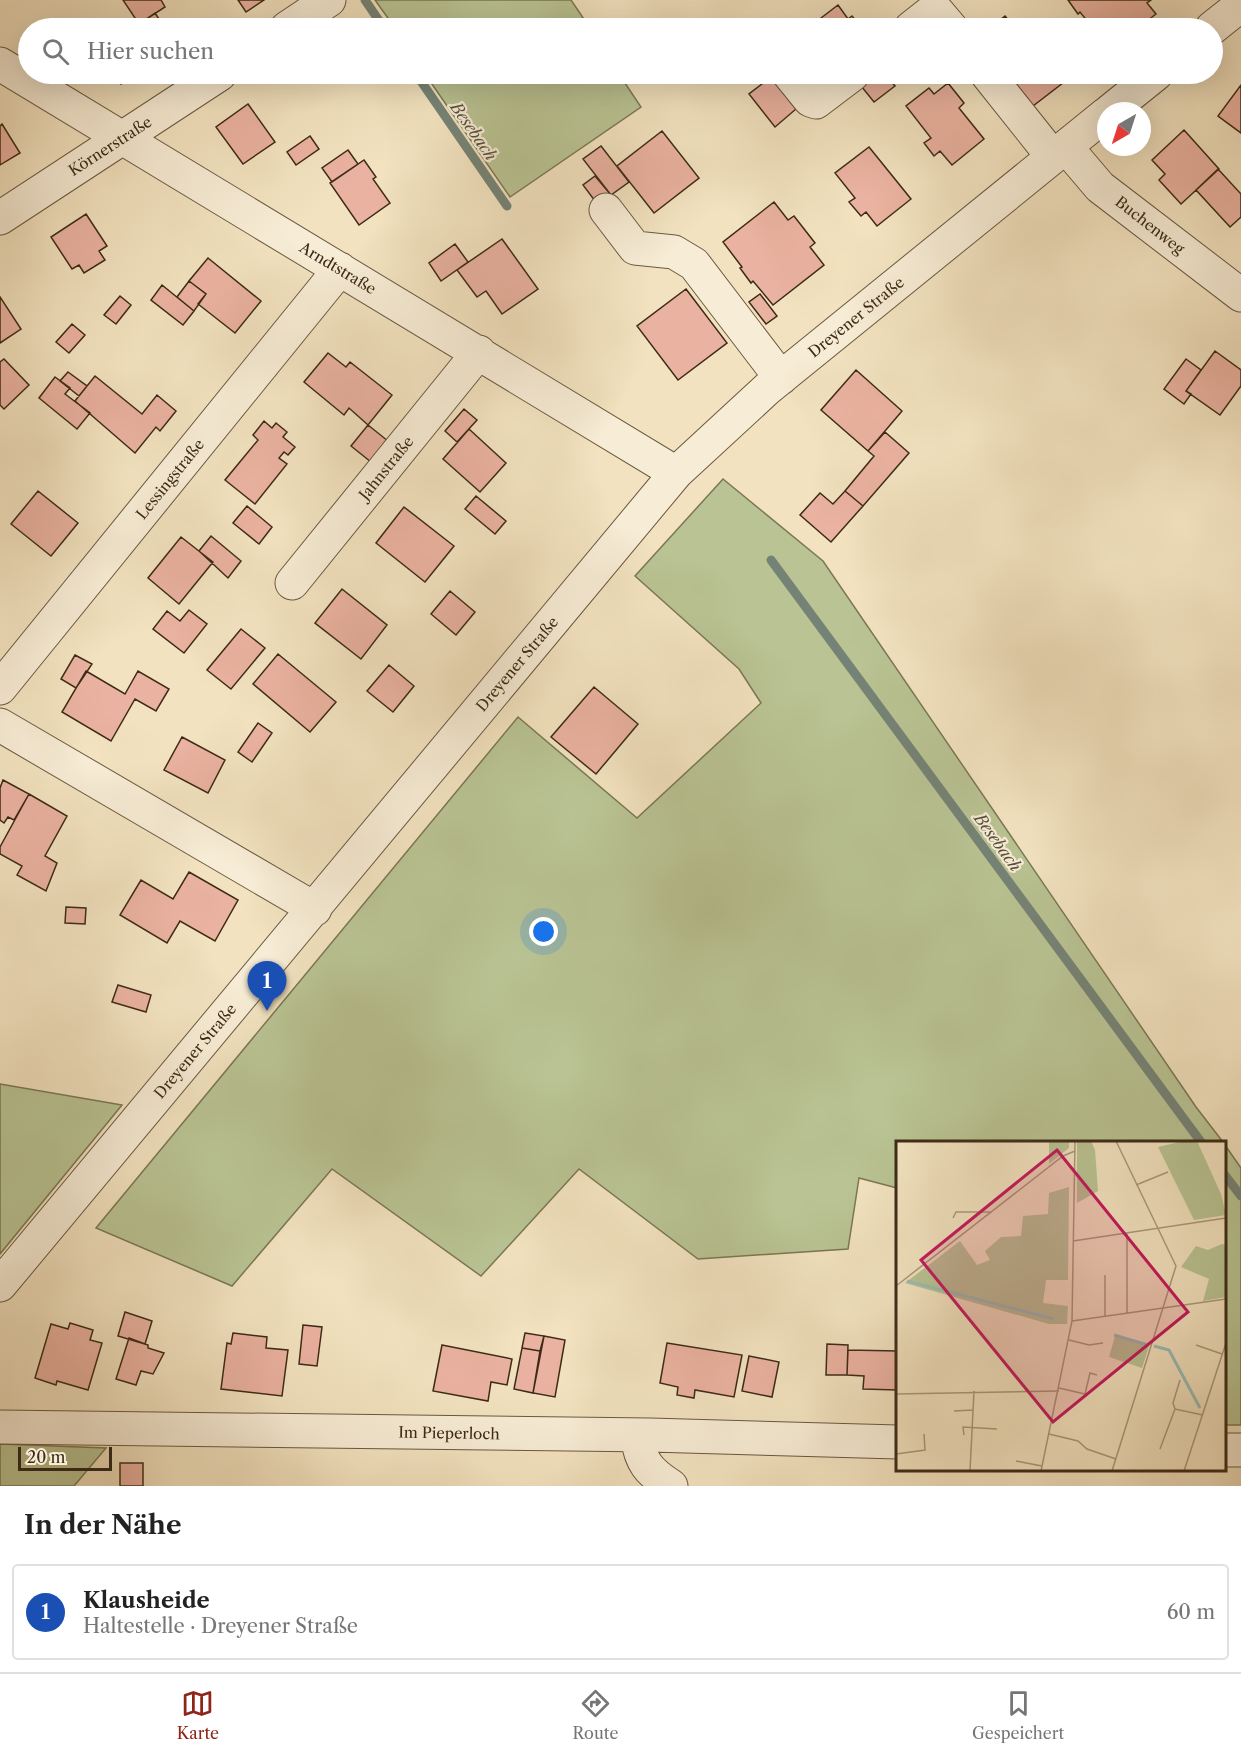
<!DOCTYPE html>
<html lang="de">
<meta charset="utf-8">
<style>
body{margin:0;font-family:"Libre Caslon Text",serif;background:#f2f2f2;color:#222}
.compass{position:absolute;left:1097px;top:102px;width:54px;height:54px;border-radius:50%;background:#fff;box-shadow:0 6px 24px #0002;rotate:219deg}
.scale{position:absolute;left:18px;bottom:15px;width:94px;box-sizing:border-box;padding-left:6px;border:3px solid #3d2b17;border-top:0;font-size:16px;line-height:21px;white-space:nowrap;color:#3d2b17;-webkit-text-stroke:4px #f7ecd5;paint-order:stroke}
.you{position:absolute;left:544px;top:932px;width:21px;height:21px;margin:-15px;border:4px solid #fff;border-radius:50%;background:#1a73e8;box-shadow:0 0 0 9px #1a73e833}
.badge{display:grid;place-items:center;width:39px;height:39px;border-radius:50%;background:#8f2418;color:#fff;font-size:20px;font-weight:700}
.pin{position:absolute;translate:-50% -50px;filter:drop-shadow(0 2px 3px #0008)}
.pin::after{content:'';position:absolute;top:32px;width:21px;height:18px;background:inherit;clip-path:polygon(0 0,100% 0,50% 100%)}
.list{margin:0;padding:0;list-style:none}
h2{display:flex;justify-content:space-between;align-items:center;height:78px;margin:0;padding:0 24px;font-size:26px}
h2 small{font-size:20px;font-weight:400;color:#767676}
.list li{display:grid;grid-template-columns:39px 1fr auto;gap:18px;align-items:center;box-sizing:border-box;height:96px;margin:0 12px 12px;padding:0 12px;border:2px solid #e0e0e0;border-radius:6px}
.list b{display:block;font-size:22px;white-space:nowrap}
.list p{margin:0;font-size:20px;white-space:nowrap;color:#767676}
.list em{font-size:20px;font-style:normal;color:#767676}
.icon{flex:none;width:33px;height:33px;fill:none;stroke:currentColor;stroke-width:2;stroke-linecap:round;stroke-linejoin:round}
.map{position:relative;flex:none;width:1241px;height:1486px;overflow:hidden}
.search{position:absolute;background:#fff;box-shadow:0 6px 24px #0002;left:18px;right:18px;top:18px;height:66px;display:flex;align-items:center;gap:15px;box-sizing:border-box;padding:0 21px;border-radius:33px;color:#767676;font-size:22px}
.sheet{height:186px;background:#fff}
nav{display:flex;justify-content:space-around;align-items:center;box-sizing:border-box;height:84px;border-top:2px solid #e0e0e0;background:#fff;font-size:16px;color:#767676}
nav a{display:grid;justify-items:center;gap:3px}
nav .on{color:#8f2418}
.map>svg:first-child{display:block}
.green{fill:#b9c393;stroke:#7b7755;stroke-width:1.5}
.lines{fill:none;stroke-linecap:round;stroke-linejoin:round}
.stream{stroke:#758376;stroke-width:9}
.building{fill:#eab2a0;stroke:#3d2b17;stroke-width:1.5}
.minor-casing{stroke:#6a5941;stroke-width:35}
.minor{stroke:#f7ecd5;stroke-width:33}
.labels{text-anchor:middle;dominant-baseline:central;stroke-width:4.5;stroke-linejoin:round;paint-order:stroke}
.street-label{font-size:15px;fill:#3d2b17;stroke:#f7ecd5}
.water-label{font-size:16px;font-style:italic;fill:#54503e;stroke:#f7ecd5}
.inset-river{fill:none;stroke:#9bbdb5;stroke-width:3}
.inset-road{fill:none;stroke:#aa997c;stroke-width:1.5}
.view{fill:#c2185b;fill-opacity:0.15;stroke:#c2185b;stroke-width:3}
.inset-edge{fill:none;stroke:#3d2b17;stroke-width:3}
</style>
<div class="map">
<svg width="1241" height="1486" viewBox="0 0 1241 1486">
<rect width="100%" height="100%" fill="#f2e2bf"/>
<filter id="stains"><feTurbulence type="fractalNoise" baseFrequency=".00333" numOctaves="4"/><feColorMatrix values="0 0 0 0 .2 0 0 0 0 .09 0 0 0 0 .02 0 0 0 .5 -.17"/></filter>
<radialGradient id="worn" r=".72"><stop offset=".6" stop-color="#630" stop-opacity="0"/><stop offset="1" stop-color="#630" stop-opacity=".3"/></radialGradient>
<path class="green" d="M375,0H571L590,28H395Z
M425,74H619L641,107L510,197Z
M723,479L823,561L1196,1107L1223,1142H898L897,1188L859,1178L848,1249L698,1259L579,1169L481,1276L332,1169L232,1286L96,1228L518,717L637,818L761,703L739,669L635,576Z
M0,1084L122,1105L0,1254Z
M1225,1145L1241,1168V1425H1225Z
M0,1444L106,1448L74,1486H0Z"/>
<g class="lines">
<path class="stream" d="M365,0L384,28
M416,74L507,206
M771,560L1201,1142
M1224,1174L1241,1196"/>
</g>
<path class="building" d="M123,0H161L165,7L139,24Z
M238,0H264L246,12Z
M1068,0H1151L1147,3L1156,14L1138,28H1093L1080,12L1078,14Z
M838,5L848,19L852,16L862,28H808Z
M155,13L165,28H130L132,27L133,28Z
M1005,16L1015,28H990Z
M114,74H136L121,84Z
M867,74H885L895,86L874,102L857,81Z
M1008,74H1070L1072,76L1033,106Z
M771,77L796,109L775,127L749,94Z
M948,83L964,103L959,108L984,139L952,165L940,151L934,156L924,143L931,138L906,106L929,88L934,94Z
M1241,85V133L1218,116Z
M248,104L275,142L243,164L216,127Z
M2,124L20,153L0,165V126Z
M1184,130L1219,169L1181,204L1159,180L1165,174L1152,160Z
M662,131L699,178L654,213L617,166Z
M310,136L319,149L296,165L287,152Z
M601,146L629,182L611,195L583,159Z
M869,147L911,199L877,226L866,212L861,216L849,202L855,198L835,173Z
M348,150L358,164L332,182L322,168Z
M364,160L376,177L373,179L390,203L359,225L330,183Z
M1218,169L1241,194V217L1230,227L1196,190Z
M595,176L611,195L598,205L583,185Z
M774,202L788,220L794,216L815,243L810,247L824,265L773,305L753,281L751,283L740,268L742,267L723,242Z
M86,214L107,246L99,251L105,260L84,273L79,265L72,269L51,237Z
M502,239L538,289L502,314L486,291L477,297L457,270Z
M455,244L468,262L441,281L429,263Z
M208,258L261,301L235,333L198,304L206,294L189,281Z
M189,281L206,294L194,311L177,297Z
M162,285L194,311L183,325L151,300Z
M686,289L727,343L678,380L637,326Z
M760,294L777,316L766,324L749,302Z
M120,296L131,305L116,324L104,315Z
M0,297L21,329L0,343Z
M72,324L85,335L69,353L56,342Z
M1215,351L1241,370V386L1220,415L1186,391Z
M328,353L346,367L350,362L392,395L368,425L349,408L344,415L304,382Z
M4,359L29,385L4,409L0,405V362Z
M1186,359L1201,370L1186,391L1191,394L1184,404L1164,389Z
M856,370L902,411L868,451L821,410Z
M68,372L87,386L79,396L60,381Z
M95,376L142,414L157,395L176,411L160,431L156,427L135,453L75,401Z
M55,377L70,388L65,394L90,413L77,429L39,398Z
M464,409L477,420L457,442L445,431Z
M264,421L272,428L276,423L287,432L283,437L295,447L288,455L284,452L279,458L287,464L255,504L225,480L258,440L253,435Z
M368,425L388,441L371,462L351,446Z
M469,429L506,463L480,492L443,459Z
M885,432L909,453L863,506L845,491L874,456L868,451Z
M38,491L78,523L51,556L11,524Z
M845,491L863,506L831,542L800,515L820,493L833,504Z
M476,496L506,521L495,534L465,509Z
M247,506L272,527L259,544L233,523Z
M404,507L454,546L425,582L376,543Z
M211,536L241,561L228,578L199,551Z
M181,537L213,562L179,604L148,578Z
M342,589L387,625L361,659L315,623Z
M450,591L475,612L456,635L431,614Z
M189,610L207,624L184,653L153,629L167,611L180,621Z
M241,629L265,648L231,689L207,670Z
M278,654L336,702L310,732L253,684Z
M75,655L92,664L76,688L61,679Z
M389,665L414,686L393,712L367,691Z
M86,671L125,694L138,671L169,689L156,711L135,699L111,741L62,712Z
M594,687L638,724L596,774L551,737Z
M258,723L272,733L252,762L238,752Z
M182,737L225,760L208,793L164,770Z
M3,780L29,794L14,820L8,817L4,823L0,820V788Z
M29,794L67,816L45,856L57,863L46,891L17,875L22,866L0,854V847Z
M189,872L238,900L215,941L180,921L167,943L120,915L141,880L173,899Z
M66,907L86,908L85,924L65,923Z
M118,985L151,995L146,1012L112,1002Z
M125,1312L152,1321L145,1344L118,1336Z
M70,1323L93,1330L90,1340L102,1343L88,1390L57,1381L56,1385L35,1378L51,1324L68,1329Z
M303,1325L322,1327L317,1366L299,1364Z
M233,1333L267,1337L266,1348L288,1350L282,1396L221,1389L227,1343L231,1344Z
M525,1333L544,1336L540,1351L522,1348Z
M544,1336L565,1340L555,1397L533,1393Z
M129,1338L145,1344L148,1345V1348L164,1353L153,1374L141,1371L136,1385L116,1379Z
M667,1343L742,1355L734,1397L695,1390L694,1398L677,1395L678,1387L660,1383Z
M827,1344L848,1345L847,1375H826Z
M442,1345L512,1359L507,1385L491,1382L488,1401L433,1391Z
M522,1348L540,1351L533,1393L514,1389Z
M848,1350L898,1351V1390L863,1389L864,1376L847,1375Z
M749,1356L779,1362L772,1397L742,1391Z
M120,1463H143V1486H120Z"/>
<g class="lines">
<defs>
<path id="minor" d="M287,28L329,0
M911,28L935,9L951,28
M1212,28L1241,5
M0,64L676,473
M789,74L810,100L816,102L853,74
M987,74L1053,157
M1110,111L1156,74
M1066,147L1100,187L1241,295
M606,210L635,248L674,252L694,264L781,378
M0,218L220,74
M292,583L479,352
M0,688L340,269
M0,725L315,909
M0,1285L676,473L767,389L1106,114
M0,1427L650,1435L898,1442
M637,1435C640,1462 649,1472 671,1486
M1224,1450H1241"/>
</defs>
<use href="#minor" class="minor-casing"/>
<use href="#minor" class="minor"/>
</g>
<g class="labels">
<g class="street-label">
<text transform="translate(110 146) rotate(-33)">Körnerstraße</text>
<text transform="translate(1150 225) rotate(38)">Buchenweg</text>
<text transform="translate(338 268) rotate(31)">Arndtstraße</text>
<text transform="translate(856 317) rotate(-39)">Dreyener Straße</text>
<text transform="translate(386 468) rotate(-51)">Jahnstraße</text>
<text transform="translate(170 479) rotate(-51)">Lessingstraße</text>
<text transform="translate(517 664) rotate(-50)">Dreyener Straße</text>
<text transform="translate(195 1051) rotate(-50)">Dreyener Straße</text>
<text transform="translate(449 1433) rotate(1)">Im Pieperloch</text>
</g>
<g class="water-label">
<text transform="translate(474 131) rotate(55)">Besebach</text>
<text transform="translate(998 842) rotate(54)">Besebach</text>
</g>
</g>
<g transform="translate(896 1141)">
<rect width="330" height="330" fill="#f2e2bf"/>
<path d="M153,0H173V7L153,23ZM181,0H195L199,9L202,50L181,62ZM288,0H301L325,53L330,74L298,79L262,6ZM173,46L172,139H150L147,162L172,165L171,183H153L9,142L64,100L81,124L94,119L89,110L105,96L125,95L127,75L152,73L153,52ZM326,103L330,104V156L307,160L313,138L285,126L300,105L312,109ZM219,195L253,205L246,227L213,216Z" fill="#b9c393"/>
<path class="inset-river" d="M11,140L158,178M218,194L252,204M258,205L273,209L304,267"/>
<path class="inset-road" d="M240,44L272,31M57,77L60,71H96M231,92V172M177,100L330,77M209,134V175M0,145L167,15L179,10M176,180L330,158M173,199L193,204L207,202M300,204L326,213M163,247L189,253L194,232L201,234M0,253L163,250M279,268L277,262L284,239M58,270L77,269M153,293L182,300L191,308L220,318M68,294L67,286L101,288M264,308L279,268L307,274M0,313L29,309L28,293M120,320L146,325M74,330L78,250M145,330L176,180L179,0M216,330L280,125L220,0M288,330L330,202"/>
<path class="view" d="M161,9L292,171L157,281L25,119Z"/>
<rect width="330" height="330" class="inset-edge"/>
</g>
<rect width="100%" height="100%" filter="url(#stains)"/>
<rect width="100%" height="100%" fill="url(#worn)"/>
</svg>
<svg class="compass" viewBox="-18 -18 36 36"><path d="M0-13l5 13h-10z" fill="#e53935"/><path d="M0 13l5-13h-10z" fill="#767676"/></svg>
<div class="scale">20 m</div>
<div class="you"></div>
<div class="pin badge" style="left:267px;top:1011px;background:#1a4fb4">1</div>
<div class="search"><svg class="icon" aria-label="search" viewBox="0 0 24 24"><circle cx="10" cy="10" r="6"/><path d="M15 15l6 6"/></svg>Hier suchen</div>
</div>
<section class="sheet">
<h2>In der Nähe<small></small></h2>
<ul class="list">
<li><span class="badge" style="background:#1a4fb4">1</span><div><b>Klausheide</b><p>Haltestelle · Dreyener Straße</p></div><em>60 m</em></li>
</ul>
</section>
<nav>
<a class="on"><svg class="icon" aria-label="map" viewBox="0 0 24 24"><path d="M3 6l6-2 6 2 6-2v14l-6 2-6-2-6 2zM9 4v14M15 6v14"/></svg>Karte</a>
<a><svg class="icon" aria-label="directions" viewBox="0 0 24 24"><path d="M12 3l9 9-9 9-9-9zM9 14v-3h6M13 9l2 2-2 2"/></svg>Route</a>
<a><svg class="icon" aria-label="saved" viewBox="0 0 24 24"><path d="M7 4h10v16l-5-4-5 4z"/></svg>Gespeichert</a>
</nav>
